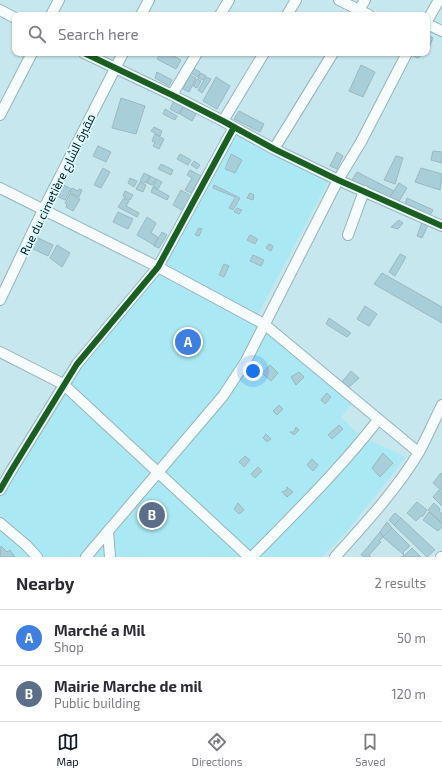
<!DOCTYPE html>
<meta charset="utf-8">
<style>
body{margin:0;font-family:"Exo 2",Cairo,sans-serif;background:#f7f7f7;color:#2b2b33}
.you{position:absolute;left:253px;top:371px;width:14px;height:14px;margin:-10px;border:3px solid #fff;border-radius:50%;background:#1a73e8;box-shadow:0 0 0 6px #1a73e833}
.badge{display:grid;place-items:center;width:26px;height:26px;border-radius:50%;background:#111827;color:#fff;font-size:13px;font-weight:700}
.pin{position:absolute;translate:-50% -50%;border:2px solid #fff;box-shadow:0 1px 4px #0006}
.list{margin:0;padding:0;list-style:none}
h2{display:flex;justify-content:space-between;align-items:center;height:52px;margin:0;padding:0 16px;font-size:17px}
h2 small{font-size:13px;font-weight:400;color:#7c7c81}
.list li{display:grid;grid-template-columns:26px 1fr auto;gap:12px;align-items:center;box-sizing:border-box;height:56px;padding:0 16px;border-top:1px solid #e1e1e2}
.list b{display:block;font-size:15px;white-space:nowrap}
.list p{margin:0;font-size:13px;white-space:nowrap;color:#7c7c81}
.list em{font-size:13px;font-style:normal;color:#7c7c81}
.icon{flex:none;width:22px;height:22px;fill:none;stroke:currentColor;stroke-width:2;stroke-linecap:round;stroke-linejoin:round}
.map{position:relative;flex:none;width:442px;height:557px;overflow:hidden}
.search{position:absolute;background:#fff;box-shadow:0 1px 3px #0004;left:12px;right:12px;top:12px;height:44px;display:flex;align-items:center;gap:10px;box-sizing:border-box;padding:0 14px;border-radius:8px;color:#7c7c81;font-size:15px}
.sheet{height:164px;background:#fff}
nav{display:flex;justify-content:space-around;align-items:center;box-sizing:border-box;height:56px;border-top:1px solid #e1e1e2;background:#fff;font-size:11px;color:#7c7c81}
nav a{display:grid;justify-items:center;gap:2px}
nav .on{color:#111827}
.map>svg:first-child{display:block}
.built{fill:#aae9f3}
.building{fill:#a8ceda;stroke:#9db8c0}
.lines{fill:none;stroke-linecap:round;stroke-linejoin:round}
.minor-casing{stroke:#97b4b9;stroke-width:12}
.minor{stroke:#f6fbfc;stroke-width:10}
.cycleway-casing{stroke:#ddfafe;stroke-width:8}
.cycleway{stroke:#1b5e20;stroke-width:6}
.labels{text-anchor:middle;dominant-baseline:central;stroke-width:3.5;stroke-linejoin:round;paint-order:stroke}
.street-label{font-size:12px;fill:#001216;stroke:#ddfafe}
</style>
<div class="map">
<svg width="442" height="557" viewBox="0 0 442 557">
<rect width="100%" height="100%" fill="#c6e7ed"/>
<path class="built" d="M233,133L329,180L254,322L353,403L341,417L359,435L406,457L348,530L322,557H0V496L7,481L67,380L155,275Z"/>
<path class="building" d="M427,34L433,38L429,48L427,50Z
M161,53H168L181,60L176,69L157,59Z
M414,53H424L418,58L413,56Z
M361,65L375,72L363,97L349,91Z
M193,68L200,72L198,77L191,73Z
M157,72L172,80L169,86L155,78Z
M201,73L206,76L203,80L198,78Z
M190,75L196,78L189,92L183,89Z
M206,77L211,79L202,93L198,90Z
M216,77L230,86L217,109L203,101Z
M197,79L201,81L197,88L193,86Z
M121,98L145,106L136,134L112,128Z
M174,101L183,106L179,114L170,109Z
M184,106L197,112L192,121L180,114Z
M165,109L177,116L175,120L163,114Z
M239,111L264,124L260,132L234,119Z
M154,127L162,131L160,136L151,131Z
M155,134L164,139L159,149L153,146L155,142L152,141Z
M98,146L111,152L106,162L93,156Z
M433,151L442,152V163L431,160Z
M337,152L343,156L337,169L330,166Z
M180,154L191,160L188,165L177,159Z
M231,154L242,160L235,173L225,169Z
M396,156L403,158L395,184L384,180Z
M194,161L200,165L197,169L191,165Z
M161,164L173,170L171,175L158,169Z
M103,168L110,172L101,188L94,185Z
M421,168L442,174L440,190L415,182Z
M190,170L201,176L191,193L185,190L192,178L187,175Z
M357,172L394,191L388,199L350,183Z
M144,173L150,176L146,183L140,181Z
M150,176L156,179L152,185L147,183Z
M130,178L137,181L134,187L128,183Z
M157,179L162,182L158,189L153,186Z
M140,182L146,185L143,192L136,189Z
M399,183L407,188L396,206L388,199Z
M62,184L71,189L65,200L57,196Z
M214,185L236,196L235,197L213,188Z
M153,187L169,196L167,200L151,192Z
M72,188L78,191L79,189L82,190L79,197L70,193Z
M181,190L193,197L185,212L173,205Z
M125,191L133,195L130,200L123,196Z
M250,193L254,195L253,200L247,198Z
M70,194L80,199L73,211L66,207L67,204L65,203Z
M236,196L240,198L233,210L229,208Z
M124,198L129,201L126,206L139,213L137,217L118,207Z
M407,198L433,210L430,215L404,207Z
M237,208L242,210L239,214L234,212Z
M118,212L133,219L128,229L113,222Z
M147,217L156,223L151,233L158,237L154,245L137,235Z
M399,220L403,223L398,229L391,227Z
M422,222L428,225L422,238L417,236Z
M199,228L202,229L199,236L195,235Z
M162,232L167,235L159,248L154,246Z
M250,235L258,239L255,244L247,240Z
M36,237L53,245L48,256L31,248Z
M269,244L273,246L271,251L266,248Z
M57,245L70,253L62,267L50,258Z
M400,254L406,257L395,276L389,272Z
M253,255L264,260L261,266L250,261Z
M224,264L229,266L224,277L219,275Z
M382,273L442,307V323L374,284Z
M365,306L377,314L369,326L357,319Z
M329,318L351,333L347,337L326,324Z
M270,365L278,373L271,381L262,373Z
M351,371L359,378L348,388L341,383Z
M299,372L304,377L296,385L291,377Z
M327,393L331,397L325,404L321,400Z
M279,405L283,409L277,415L273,411Z
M339,425L343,429L332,439L328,435Z
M296,427L299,430L294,435L290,432H294Z
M266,434L271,439L267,442L263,438Z
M383,453L393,463L380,477L372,468Z
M245,456L250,460L244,467L239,462Z
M312,459L318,465L313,471L307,465Z
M258,467L262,471L255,478L251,474Z
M441,473L442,474V491L433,483Z
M287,487L293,492L287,497L282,492L287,490Z
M439,490L442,493V506L433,497Z
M417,502L427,510L423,516H421L416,521L407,513Z
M238,503L244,510L239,514L234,509Z
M434,503L440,509L439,511L442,514V523L428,510Z
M429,512L442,523V527L438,531L423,520Z
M395,513L401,518L394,525L389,520Z
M401,518L435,550L427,557L394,525Z
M387,522L392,528L383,537L380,532Z
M392,528L410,546L403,552L404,555L383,537Z
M380,532L383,537L379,541L381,542L369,555L371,557H364L361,555Z
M1,546L7,552L10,550L15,557H0Z
M412,548L421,557H401L405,555Z"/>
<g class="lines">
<defs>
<path id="minor" d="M339,0L369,15
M0,10L15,18
M51,15L59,0
M141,15L149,0
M220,15L229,0
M287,15L296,0
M356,15L365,0
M427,21L439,0
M427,24L442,31
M84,53L172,95L223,121L274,149L338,180L442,226
M172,95L197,53
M0,115L32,53
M223,121L264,53
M274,149L333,53
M0,188L158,267L264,324L418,452
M348,235L364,191
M0,300L43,210L123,53
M0,352L63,384L249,557
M0,490L11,471L77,364L158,267L234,127
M0,523L26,545L37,557
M108,531L110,557
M86,557L223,396L246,361L338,180L361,142L407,53
M252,557C295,513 340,469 378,420
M335,557C363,526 398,488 419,452C427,437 434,421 442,405
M441,557H442"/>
</defs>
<use href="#minor" class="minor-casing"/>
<use href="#minor" class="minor"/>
<defs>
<path id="cycleway" d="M84,53L172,95L223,121L274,149L338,180L442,226
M0,490L11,471L77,364L158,267L234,127"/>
</defs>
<use href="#cycleway" class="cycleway-casing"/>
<use href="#cycleway" class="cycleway"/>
</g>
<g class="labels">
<g class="street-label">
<text transform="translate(57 184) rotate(-64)">Rue du cimetière مقبرة الشارع</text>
</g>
</g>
</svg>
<div class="you"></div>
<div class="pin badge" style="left:188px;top:342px;background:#3f7fe0">A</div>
<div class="pin badge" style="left:152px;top:515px;background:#5c6f8a">B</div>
<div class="search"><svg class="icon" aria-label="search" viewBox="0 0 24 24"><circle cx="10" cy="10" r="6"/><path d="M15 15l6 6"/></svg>Search here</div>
</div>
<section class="sheet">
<h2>Nearby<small>2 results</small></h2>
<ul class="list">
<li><span class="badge" style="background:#3f7fe0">A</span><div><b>Marché a Mil</b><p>Shop</p></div><em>50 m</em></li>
<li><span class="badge" style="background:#5c6f8a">B</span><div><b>Mairie Marche de mil</b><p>Public building</p></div><em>120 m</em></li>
</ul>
</section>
<nav>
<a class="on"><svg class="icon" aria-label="map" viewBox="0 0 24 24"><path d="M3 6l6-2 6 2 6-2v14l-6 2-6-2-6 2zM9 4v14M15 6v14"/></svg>Map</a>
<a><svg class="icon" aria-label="directions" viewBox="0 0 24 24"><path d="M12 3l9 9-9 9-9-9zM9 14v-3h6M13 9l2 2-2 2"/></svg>Directions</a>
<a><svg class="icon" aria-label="saved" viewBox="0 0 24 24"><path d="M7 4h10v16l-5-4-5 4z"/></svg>Saved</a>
</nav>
